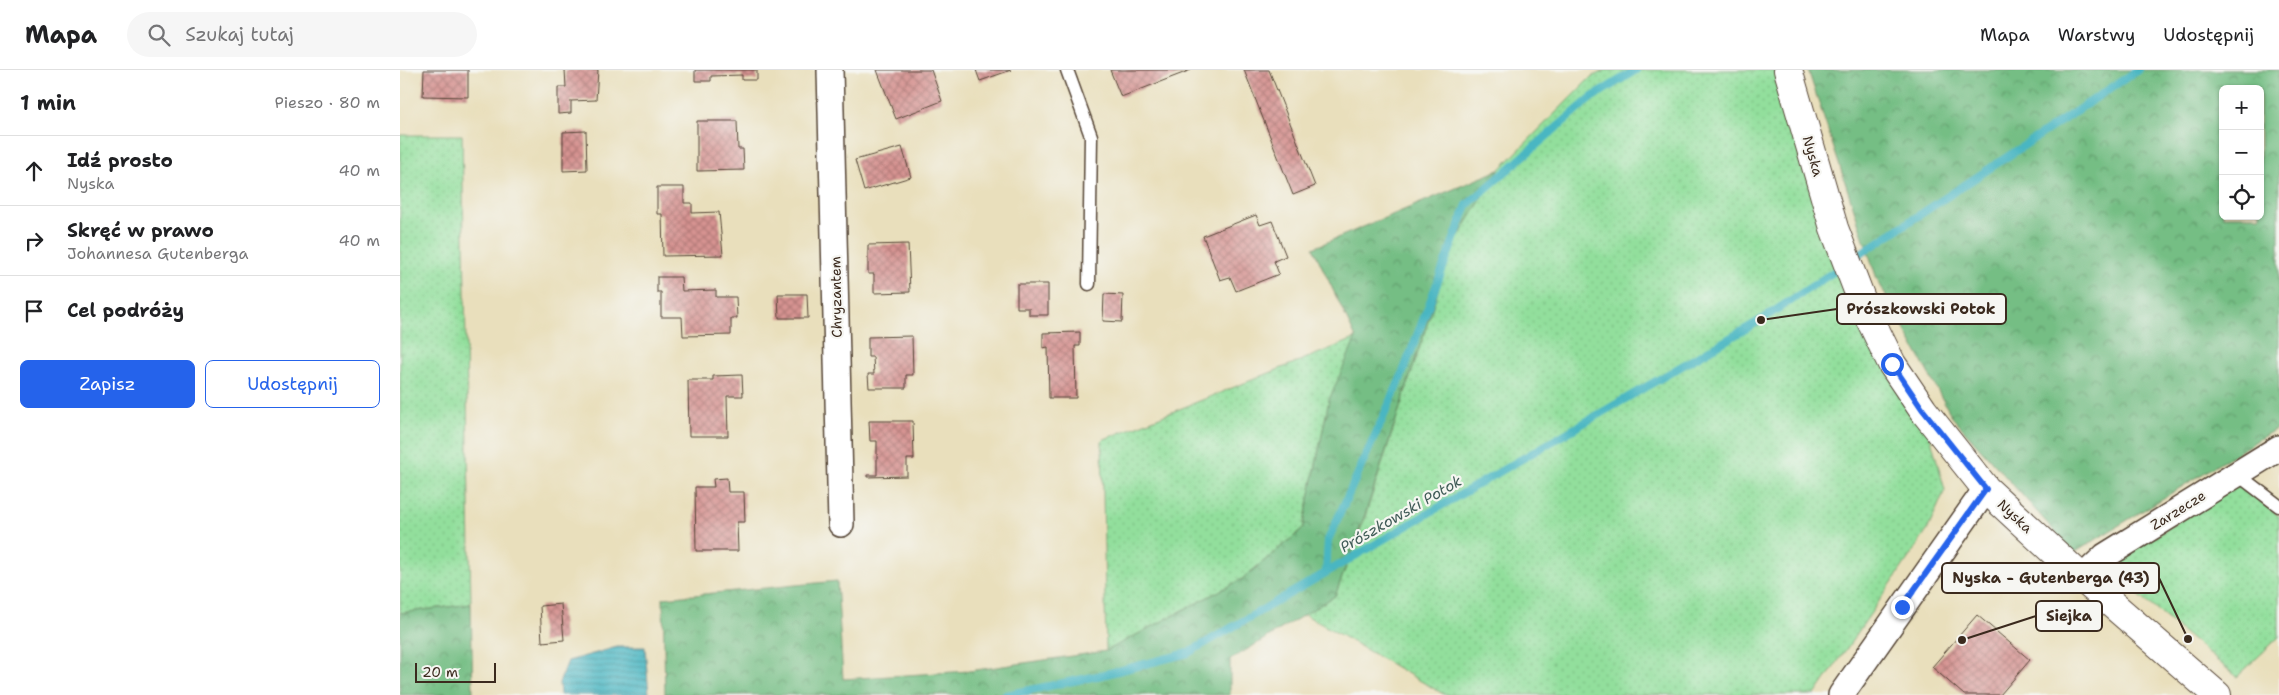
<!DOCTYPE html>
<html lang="pl">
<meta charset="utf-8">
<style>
body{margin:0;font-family:"Shantell Sans",sans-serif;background:#f6f6f6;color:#202124}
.controls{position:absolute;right:15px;top:15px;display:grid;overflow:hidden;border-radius:8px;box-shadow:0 1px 4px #0004}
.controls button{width:45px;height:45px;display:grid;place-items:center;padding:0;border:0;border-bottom:1px solid #e0e0e0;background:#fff;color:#202124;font:25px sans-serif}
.scale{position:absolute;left:15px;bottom:12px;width:81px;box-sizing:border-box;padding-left:5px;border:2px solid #3b2a1e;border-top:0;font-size:14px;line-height:18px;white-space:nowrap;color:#3b2a1e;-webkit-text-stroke:4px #f6f6f2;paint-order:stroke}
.stop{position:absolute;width:15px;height:15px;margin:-11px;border:4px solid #2563eb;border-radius:50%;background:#fff}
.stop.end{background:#2563eb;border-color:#fff;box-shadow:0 1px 5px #0008}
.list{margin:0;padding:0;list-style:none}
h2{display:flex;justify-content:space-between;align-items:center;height:65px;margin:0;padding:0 20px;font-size:21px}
h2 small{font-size:16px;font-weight:400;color:#757577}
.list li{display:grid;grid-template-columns:32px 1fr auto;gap:15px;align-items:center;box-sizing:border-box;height:70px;padding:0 20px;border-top:1px solid #e0e0e0}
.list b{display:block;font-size:19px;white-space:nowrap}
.list p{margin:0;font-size:16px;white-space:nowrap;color:#757577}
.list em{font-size:16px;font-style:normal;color:#757577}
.actions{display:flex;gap:10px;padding:15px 20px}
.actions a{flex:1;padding:11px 0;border:1px solid #2563eb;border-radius:8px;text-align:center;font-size:18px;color:#2563eb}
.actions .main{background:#2563eb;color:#fff}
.icon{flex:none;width:28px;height:28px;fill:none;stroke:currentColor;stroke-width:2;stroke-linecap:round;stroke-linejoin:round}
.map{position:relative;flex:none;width:1879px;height:625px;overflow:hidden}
header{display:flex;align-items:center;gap:30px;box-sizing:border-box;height:70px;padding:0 25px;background:#fff;border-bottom:1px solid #e0e0e0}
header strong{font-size:24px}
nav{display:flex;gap:28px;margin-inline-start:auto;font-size:18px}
.search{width:350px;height:45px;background:#f6f6f6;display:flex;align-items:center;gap:12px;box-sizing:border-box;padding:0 18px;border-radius:28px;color:#757577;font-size:19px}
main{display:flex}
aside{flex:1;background:#fff}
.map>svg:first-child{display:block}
.grass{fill:url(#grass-dots);stroke:#66845d}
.forest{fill:url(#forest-crowns);stroke:#587451;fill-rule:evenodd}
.water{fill:url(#water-rules);stroke:#427070}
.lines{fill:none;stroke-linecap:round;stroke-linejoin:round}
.stream{stroke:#48b6c2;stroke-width:8}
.building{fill:url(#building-cross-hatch)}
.service-casing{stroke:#554536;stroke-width:15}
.minor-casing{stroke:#554536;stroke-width:28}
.tertiary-casing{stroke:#554536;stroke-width:30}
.service{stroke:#fff;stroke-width:12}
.minor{stroke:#fff;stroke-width:25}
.tertiary{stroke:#fff;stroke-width:28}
.route{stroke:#2563eb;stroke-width:6}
.labels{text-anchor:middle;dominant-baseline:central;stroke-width:4.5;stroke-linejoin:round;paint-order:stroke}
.street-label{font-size:14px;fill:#3b2a1e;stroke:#f6f6f2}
.water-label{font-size:15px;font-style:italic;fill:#405b57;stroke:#f6f6f2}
.leader{fill:none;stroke:#3b2a1e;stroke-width:2}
.callout-dot{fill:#3b2a1e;stroke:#f6f6f2;stroke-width:2}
.callout{fill:#f6f6f2;stroke:#3b2a1e;stroke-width:2}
.callout-label{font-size:15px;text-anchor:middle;font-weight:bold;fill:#3b2a1e}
</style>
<header>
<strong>Mapa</strong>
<div class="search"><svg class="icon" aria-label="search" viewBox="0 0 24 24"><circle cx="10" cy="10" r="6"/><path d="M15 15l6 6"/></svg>Szukaj tutaj</div>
<nav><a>Mapa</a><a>Warstwy</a><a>Udostępnij</a></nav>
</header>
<main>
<aside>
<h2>1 min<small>Pieszo · 80 m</small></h2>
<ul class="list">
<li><svg class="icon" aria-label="ahead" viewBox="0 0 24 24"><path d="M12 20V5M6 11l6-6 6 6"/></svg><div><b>Idź prosto</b><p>Nyska</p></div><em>40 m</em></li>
<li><svg class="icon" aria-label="right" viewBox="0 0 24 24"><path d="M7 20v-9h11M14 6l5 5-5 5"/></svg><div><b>Skręć w prawo</b><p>Johannesa Gutenberga</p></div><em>40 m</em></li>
<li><svg class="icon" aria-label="arrive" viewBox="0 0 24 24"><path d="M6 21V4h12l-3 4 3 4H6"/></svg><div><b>Cel podróży</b></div></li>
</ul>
<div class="actions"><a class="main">Zapisz</a><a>Udostępnij</a></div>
</aside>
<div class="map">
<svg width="1879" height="625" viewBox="0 0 1879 625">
<defs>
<pattern id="grass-dots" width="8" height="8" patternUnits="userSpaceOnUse" patternTransform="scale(1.25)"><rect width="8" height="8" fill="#92df9c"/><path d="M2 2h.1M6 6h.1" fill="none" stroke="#7fc086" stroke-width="1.8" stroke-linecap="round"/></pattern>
<pattern id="forest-crowns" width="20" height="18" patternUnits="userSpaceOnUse" patternTransform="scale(1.25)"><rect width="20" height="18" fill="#75be84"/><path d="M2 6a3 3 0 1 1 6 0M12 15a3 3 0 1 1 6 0" fill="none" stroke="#619b6b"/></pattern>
<pattern id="water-rules" width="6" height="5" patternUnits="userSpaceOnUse" patternTransform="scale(1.25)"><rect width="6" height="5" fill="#48b6c2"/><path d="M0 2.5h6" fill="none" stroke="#3d949d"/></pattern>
<pattern id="building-cross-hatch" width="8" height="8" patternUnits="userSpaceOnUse" patternTransform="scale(1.25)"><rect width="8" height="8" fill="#d69391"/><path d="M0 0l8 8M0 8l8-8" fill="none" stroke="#af7876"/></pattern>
</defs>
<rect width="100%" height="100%" fill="#f6f6f2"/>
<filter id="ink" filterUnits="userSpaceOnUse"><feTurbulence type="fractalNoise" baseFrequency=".02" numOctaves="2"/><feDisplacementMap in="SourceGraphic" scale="10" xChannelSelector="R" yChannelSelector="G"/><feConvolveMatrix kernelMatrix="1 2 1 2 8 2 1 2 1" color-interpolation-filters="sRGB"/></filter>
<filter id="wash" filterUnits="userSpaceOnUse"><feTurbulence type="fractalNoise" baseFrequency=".0096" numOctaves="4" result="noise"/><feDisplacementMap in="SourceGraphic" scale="20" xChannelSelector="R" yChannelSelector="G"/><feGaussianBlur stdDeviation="1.12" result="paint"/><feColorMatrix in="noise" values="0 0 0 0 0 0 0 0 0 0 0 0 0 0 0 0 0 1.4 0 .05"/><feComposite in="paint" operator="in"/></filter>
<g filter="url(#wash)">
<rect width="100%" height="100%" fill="#e9dfbc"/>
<path class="grass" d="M1206,0H1388L1434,158L1523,340L1545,420L1527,461L1415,625H1045L904,544L935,526L963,453L1052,177L1099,100L1191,7Z
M0,65H62L71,534L0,543Z
M957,268L929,330L903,459L842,509L706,581L702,370Z
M1837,414L1879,446V567L1837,607L1706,498Z"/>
<path class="forest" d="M1408,0H1879V357L1674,483L1552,347L1477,209ZM1823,19H1860V146H1823Z
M1099,100L1052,177L966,442L935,526L830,590V625H265L263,528L437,511L443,609L569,601L706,581L842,509L903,459L929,330L956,268L913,178Z
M71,534L73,625H0V543Z"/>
<path class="water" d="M217,577H245L249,625H160L159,613L168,591Z"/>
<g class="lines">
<path class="stream" d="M926,501L928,470L1000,310L1067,135L1191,28L1236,0
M606,625L702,605L788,583L1361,250L1738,0"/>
</g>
<g id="blocks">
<path class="building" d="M24,0H68V27L23,26Z
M165,0H198L196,30L171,31V43L158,44V17H166Z
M295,0H357V10H342V5L311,6V11H295Z
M477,0H531L542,31L496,49Z
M576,0H611L580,11Z
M710,0H791L721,27Z
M844,0H869L915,116L893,125Z
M297,51H337L338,79H343L344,100L297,101Z
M186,61L187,100L163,101V62Z
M502,77L511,107L464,121L455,90Z
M257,117H284V133H292V143L319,142L323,185L263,186L262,144H257Z
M856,145L860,155L872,151L886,186L874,191L879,204L836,221L830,207L820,210L803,166Z
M508,174L510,222L474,223V204H468V175Z
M257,207H281L282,221L316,220V227H336L337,248H331V265L283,266L282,247H261V222H257Z
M617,214H648V245H629V238H617Z
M378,224H407L408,248H379Z
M704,224L723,225L722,252L703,251Z
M680,262V276H675L676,328H649L648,277L643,278V263Z
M512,266L513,305H506V318H469L468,304H474L473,287H468V267Z
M342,305L343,326H327L328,366H289L288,310H313V306Z
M469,351H513L514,389H507V406L467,407V405H477V371H470Z
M327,408L328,422H344L345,452H337L338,481H296L295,417H314L313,409Z
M161,534L164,570L142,572L140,536Z
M1577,545L1630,590L1600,625H1564L1532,597Z"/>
</g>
</g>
<g filter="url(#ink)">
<use href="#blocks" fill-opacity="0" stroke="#554536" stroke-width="1"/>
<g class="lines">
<defs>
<path id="service" d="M667,0L691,66L689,214
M1837,404L1879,436"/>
<path id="minor" d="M430,0L441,454
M1682,508L1705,486L1879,378
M1441,625L1586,419"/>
<path id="tertiary" d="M1388,0L1434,158L1465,239L1492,294L1523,340L1586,419L1682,508L1817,625"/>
</defs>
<use href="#service" class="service-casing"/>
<use href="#minor" class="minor-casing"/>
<use href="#tertiary" class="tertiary-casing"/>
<use href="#service" class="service"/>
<use href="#minor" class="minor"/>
<use href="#tertiary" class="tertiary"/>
</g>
</g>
<g class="lines" filter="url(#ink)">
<path class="route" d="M1492,294L1523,340L1586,419L1502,537"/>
</g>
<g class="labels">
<g class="street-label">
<text transform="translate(1413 86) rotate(74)">Nyska</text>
<text transform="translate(436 227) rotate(-91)">Chryzantem</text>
<text transform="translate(1778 440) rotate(-32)">Zarzecze</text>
<text transform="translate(1615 446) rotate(43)">Nyska</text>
</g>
<g class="water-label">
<text transform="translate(1001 444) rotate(-30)">Prószkowski Potok</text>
</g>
</g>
<path class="leader" d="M1361 250L1437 239M1788 569L1759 508M1562 570L1636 546"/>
<g class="callout-dot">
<circle cx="1361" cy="250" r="5"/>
<circle cx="1788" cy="569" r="5"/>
<circle cx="1562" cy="570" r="5"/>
</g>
<g class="callout">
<rect x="1437" y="224" width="169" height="30" rx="5"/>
<rect x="1542" y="493" width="217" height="30" rx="5"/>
<rect x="1636" y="531" width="66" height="30" rx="5"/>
</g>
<g class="callout-label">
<text x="1521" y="244">Prószkowski Potok</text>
<text x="1651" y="513">Nyska - Gutenberga (43)</text>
<text x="1669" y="551">Siejka</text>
</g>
</svg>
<div class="controls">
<button>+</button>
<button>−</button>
<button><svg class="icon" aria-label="locate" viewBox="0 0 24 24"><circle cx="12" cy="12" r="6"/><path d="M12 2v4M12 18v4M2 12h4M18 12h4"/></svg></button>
</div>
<div class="scale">20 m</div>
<div class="stop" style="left:1492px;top:294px"></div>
<div class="stop end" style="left:1502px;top:537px"></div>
</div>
</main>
